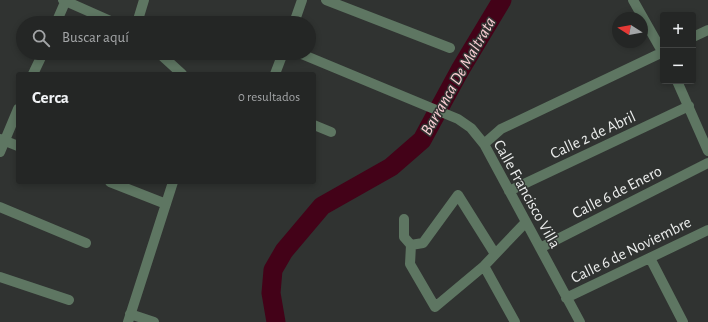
<!DOCTYPE html>
<html lang="es">
<meta charset="utf-8">
<style>
body{margin:0;font-family:"Alegreya Sans",sans-serif;background:#2c2e2d;color:#f1f3f6}
.controls{position:absolute;right:12px;top:12px;display:grid;overflow:hidden;border-radius:4px;box-shadow:0 2px 6px #0003}
.controls button{width:36px;height:36px;display:grid;place-items:center;padding:0;border:0;border-bottom:1px solid #414342;background:#242625;color:#f1f3f6;font:20px sans-serif}
.compass{position:absolute;left:612px;top:12px;width:36px;height:36px;border-radius:50%;background:#242625;box-shadow:0 2px 6px #0003;rotate:281deg}
.list{margin:0;padding:0;list-style:none}
h2{display:flex;justify-content:space-between;align-items:center;height:52px;margin:0;padding:0 16px;font-size:17px}
h2 small{font-size:13px;font-weight:400;color:#a3a5a7}
.icon{flex:none;width:22px;height:22px;fill:none;stroke:currentColor;stroke-width:2;stroke-linecap:round;stroke-linejoin:round}
.map{position:relative;flex:none;width:708px;height:322px;overflow:hidden}
.search{position:absolute;background:#242625;box-shadow:0 2px 6px #0003;left:16px;top:16px;width:300px;height:44px;display:flex;align-items:center;gap:10px;box-sizing:border-box;padding:0 14px;border-radius:22px;color:#a3a5a7;font-size:15px}
.panel{position:absolute;background:#242625;box-shadow:0 2px 6px #0003;left:16px;top:72px;width:300px;height:112px;border-radius:4px}
.map>svg:first-child{display:block}
.lines{fill:none;stroke-linecap:round;stroke-linejoin:round}
.river{stroke:#430218;stroke-width:19}
.minor{stroke:#5e7662;stroke-width:10}
.labels{text-anchor:middle;dominant-baseline:central;stroke-width:3;stroke-linejoin:round;paint-order:stroke}
.street-label{font-size:16px;fill:#eceeed;stroke:#303331}
.water-label{font-size:17px;font-style:italic;fill:#f9cdd3;stroke:#303331}
</style>
<div class="map">
<svg width="708" height="322" viewBox="0 0 708 322">
<rect width="100%" height="100%" fill="#303331"/>
<g class="lines">
<path class="river" d="M276,322L271,293L273,270L284,251L322,206L391,167L422,140L460,70L502,0"/>
<path class="minor" d="M63,0L115,23
M326,0L450,48
M633,0L663,53
M56,23L66,0
M137,23L144,0
M294,23L302,0
M693,37L708,30
M159,53L182,74
M299,53L458,119L471,128L484,144L580,322
M33,74L43,53
M275,74L283,53
M677,81L708,151
M314,125L331,132
M0,139L18,146
M484,144L501,129L663,52
M0,152L18,109
M110,182L166,204
M509,191L689,106
M0,207L86,243
M404,219V237L411,245L410,264L435,307L484,266L526,222
M411,245L423,243L458,195L495,254
M540,248L708,163
M650,258L683,322
M484,266L515,322
M0,277L69,300
M566,298L708,230
M130,314L154,322
M128,322L173,182"/>
</g>
<g class="labels">
<g class="street-label">
<text transform="translate(593 135) rotate(-25)">Calle 2 de Abril</text>
<text transform="translate(617 192) rotate(-27)">Calle 6 de Enero</text>
<text transform="translate(527 194) rotate(61)">Calle Francisco Villa</text>
<text transform="translate(631 250) rotate(-26)">Calle 6 de Noviembre</text>
</g>
<g class="water-label">
<text transform="translate(458 76) rotate(-60)">Barranca De Maltrata</text>
</g>
</g>
</svg>
<div class="controls">
<button>+</button>
<button>−</button>
</div>
<svg class="compass" viewBox="-18 -18 36 36"><path d="M0-13l5 13h-10z" fill="#e53935"/><path d="M0 13l5-13h-10z" fill="#a3a5a7"/></svg>
<div class="search"><svg class="icon" aria-label="search" viewBox="0 0 24 24"><circle cx="10" cy="10" r="6"/><path d="M15 15l6 6"/></svg>Buscar aquí</div>
<section class="panel">
<h2>Cerca<small>0 resultados</small></h2>
<ul class="list">
</ul>
</section>
</div>
